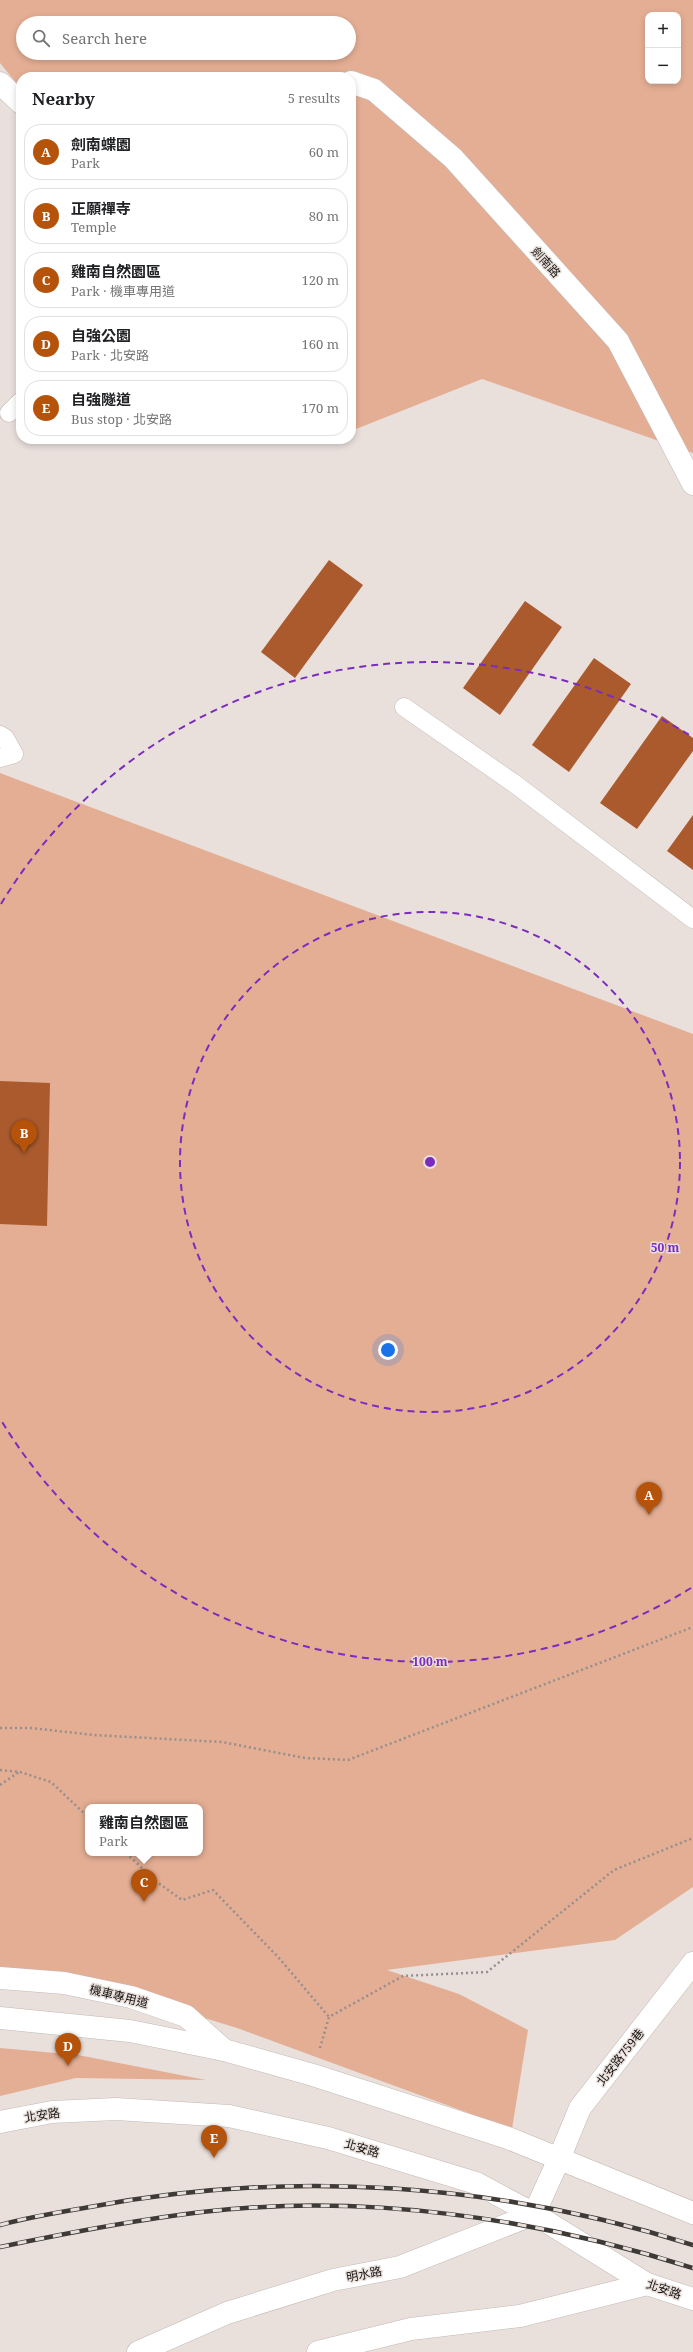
<!DOCTYPE html>
<meta charset="utf-8">
<style>
body{margin:0;font-family:"Noto Serif","Noto Sans TC",serif;background:#f2f2f2;color:#202124}
.controls{position:absolute;right:12px;top:12px;display:grid;overflow:hidden;border-radius:8px;box-shadow:0 2px 6px #0003}
.controls button{width:36px;height:36px;display:grid;place-items:center;padding:0;border:0;border-bottom:1px solid #e0e0e0;background:#fff;color:#202124;font:20px sans-serif}
.you{position:absolute;left:388px;top:1350px;width:14px;height:14px;margin:-10px;border:3px solid #fff;border-radius:50%;background:#1a73e8;box-shadow:0 0 0 6px #1a73e833}
.badge{display:grid;place-items:center;width:26px;height:26px;border-radius:50%;background:#b45309;color:#fff;font-size:13px;font-weight:700}
.pin{position:absolute;translate:-50% -33px;filter:drop-shadow(0 1px 2px #0008)}
.pin::after{content:'';position:absolute;top:21px;width:14px;height:12px;background:inherit;clip-path:polygon(0 0,100% 0,50% 100%)}
.popup{position:absolute;left:85px;top:1804px;width:118px;height:52px;box-sizing:border-box;display:grid;place-content:center;border-radius:8px;background:#fff;filter:drop-shadow(0 1px 3px #0005);font-size:13px;white-space:nowrap;color:#757577}
.popup b{font-size:15px;color:#202124}
.popup::after{content:'';position:absolute;left:50%;top:100%;margin-left:-8px;border:8px solid transparent;border-top-color:#fff}
.list{margin:0;padding:0;list-style:none}
h2{display:flex;justify-content:space-between;align-items:center;height:52px;margin:0;padding:0 16px;font-size:17px}
h2 small{font-size:13px;font-weight:400;color:#757577}
.list li{display:grid;grid-template-columns:26px 1fr auto;gap:12px;align-items:center;box-sizing:border-box;height:56px;margin:0 8px 8px;padding:0 8px;border:1px solid #e0e0e0;border-radius:16px}
.list b{display:block;font-size:15px;white-space:nowrap}
.list p{margin:0;font-size:13px;white-space:nowrap;color:#757577}
.list em{font-size:13px;font-style:normal;color:#757577}
.icon{flex:none;width:22px;height:22px;fill:none;stroke:currentColor;stroke-width:2;stroke-linecap:round;stroke-linejoin:round}
.map{position:relative;flex:none;width:693px;height:2352px;overflow:hidden}
.search{position:absolute;background:#fff;box-shadow:0 2px 6px #0003;left:16px;top:16px;width:340px;height:44px;display:flex;align-items:center;gap:10px;box-sizing:border-box;padding:0 14px;border-radius:22px;color:#757577;font-size:15px}
.panel{position:absolute;background:#fff;box-shadow:0 2px 6px #0003;left:16px;top:72px;width:340px;height:372px;border-radius:16px}
.map>svg:first-child{display:block}
.green{fill:#e4ae94;fill-rule:evenodd}
.building{fill:#ab5a2e}
.lines{fill:none;stroke-linecap:round;stroke-linejoin:round}
.service-casing{stroke:#c2b9b5;stroke-width:19}
.minor-casing{stroke:#c2b9b5;stroke-width:23}
.tertiary-casing{stroke:#c2b9b5;stroke-width:23}
.secondary-casing{stroke:#c2b9b5;stroke-width:23}
.path{stroke:#958e8c;stroke-width:2.5;stroke-dasharray:2 3;stroke-linecap:butt}
.service{stroke:#fff;stroke-width:18}
.minor{stroke:#fff;stroke-width:22}
.tertiary{stroke:#fff;stroke-width:22}
.secondary{stroke:#fff;stroke-width:22}
.rail-casing{stroke:#3e3a38;stroke-width:4.5}
.rail{stroke:#e9e0dc;stroke-width:3;stroke-dasharray:9;stroke-linecap:butt}
.ring{fill:none;stroke:#7b2cbf;stroke-width:2;stroke-dasharray:7 5}
.labels{text-anchor:middle;dominant-baseline:central;stroke-width:3;stroke-linejoin:round;paint-order:stroke}
.street-label{font-size:12px;fill:#171413;stroke:#e9e0dc}
.centre{fill:#7b2cbf;stroke:#e9e0dc;stroke-width:2}
.ring-label{font-size:12px;text-anchor:middle;font-weight:bold;fill:#7b2cbf;stroke:#e9e0dc;stroke-width:3;stroke-linejoin:round;paint-order:stroke}
</style>
<div class="map">
<svg width="693" height="2352" viewBox="0 0 693 2352">
<rect width="100%" height="100%" fill="#e9e0dc"/>
<path class="green" d="M0,0H693V453L482,379L351,431V77H21V89L0,63ZM648,15H678V81H648ZM23,23H349V53H23Z
M0,773L693,1034V1887L615,1940L387,1970L459,1994L528,2030L512,2129L237,2028L172,2008L0,1971ZM88,1807H200V1853H88Z
M0,2048L78,2055L206,2080L76,2078L0,2096Z"/>
<path class="building" d="M329,560L363,585L295,678L261,652Z
M525,601L562,627L500,715L463,688Z
M594,658L631,684L569,772L532,745Z
M662,716L693,738V751L637,829L600,803Z
M693,815V870L667,851Z
M0,1081L50,1083L47,1226L0,1224Z"/>
<g class="lines">
<defs>
<path id="service" d="M9,413L21,401
M404,707L515,784L693,919
M0,735L5,738L14,754L0,758"/>
<path id="minor" d="M351,82L374,90L453,158L618,341L693,484
M0,83L21,103
M0,1978L64,1983L131,1997L186,2016L224,2050
M559,2159L580,2108L693,1963"/>
<path id="tertiary" d="M138,2352L227,2313L333,2280L400,2267L534,2214L559,2159
M318,2352L411,2329L520,2316L647,2284"/>
<path id="secondary" d="M0,2018L130,2031L224,2050L313,2075L508,2138L693,2213
M0,2122L52,2112L116,2109L229,2116L328,2138L476,2183L534,2214L647,2284L693,2299"/>
</defs>
<use href="#service" class="service-casing"/>
<use href="#minor" class="minor-casing"/>
<use href="#tertiary" class="tertiary-casing"/>
<use href="#secondary" class="secondary-casing"/>
<path class="path" d="M0,1728H31L94,1735L222,1742L305,1758L348,1760L693,1627
M0,1770L20,1772L51,1782L88,1817
M0,1785L19,1772
M126,1853L157,1882L182,1900L213,1890L279,1958L329,2017
M320,2048L329,2017L403,1976L487,1972L614,1870L693,1838"/>
<use href="#service" class="service"/>
<use href="#minor" class="minor"/>
<use href="#tertiary" class="tertiary"/>
<use href="#secondary" class="secondary"/>
<defs>
<path id="rail" d="M0,2225C29,2217 60,2212 90,2207C291,2169 498,2183 693,2245
M0,2247C67,2233 134,2220 202,2212C366,2193 536,2218 693,2268"/>
</defs>
<use href="#rail" class="rail-casing"/>
<use href="#rail" class="rail"/>
</g>
<g class="ring">
<circle cx="430" cy="1162" r="250"/>
<path d="M691 1588A500 500 0 0 1 1 1420M1 904A500 500 0 0 1 691 736"/>
</g>
<g class="labels">
<g class="street-label">
<text transform="translate(546 262) rotate(48)">劍南路</text>
<text transform="translate(119 1996) rotate(14)">機車專用道</text>
<text transform="translate(620 2057) rotate(-52)">北安路759巷</text>
<text transform="translate(42 2115) rotate(-8)">北安路</text>
<text transform="translate(362 2148) rotate(16)">北安路</text>
<text transform="translate(364 2274) rotate(-11)">明水路</text>
<text transform="translate(664 2289) rotate(19)">北安路</text>
</g>
</g>
<circle cx="430" cy="1162" r="6" class="centre"/>
<g class="ring-label">
<text x="665" y="1252">50 m</text>
<text x="430" y="1666">100 m</text>
</g>
</svg>
<div class="controls">
<button>+</button>
<button>−</button>
</div>
<div class="you"></div>
<div class="pin badge" style="left:649px;top:1515px">A</div>
<div class="pin badge" style="left:24px;top:1153px">B</div>
<div class="pin badge" style="left:144px;top:1902px">C</div>
<div class="popup"><b>雞南自然園區</b>Park</div>
<div class="pin badge" style="left:68px;top:2066px">D</div>
<div class="pin badge" style="left:214px;top:2158px">E</div>
<div class="search"><svg class="icon" aria-label="search" viewBox="0 0 24 24"><circle cx="10" cy="10" r="6"/><path d="M15 15l6 6"/></svg>Search here</div>
<section class="panel">
<h2>Nearby<small>5 results</small></h2>
<ul class="list">
<li><span class="badge">A</span><div><b>劍南蝶園</b><p>Park</p></div><em>60 m</em></li>
<li><span class="badge">B</span><div><b>正願禪寺</b><p>Temple</p></div><em>80 m</em></li>
<li><span class="badge">C</span><div><b>雞南自然園區</b><p>Park · 機車專用道</p></div><em>120 m</em></li>
<li><span class="badge">D</span><div><b>自強公園</b><p>Park · 北安路</p></div><em>160 m</em></li>
<li><span class="badge">E</span><div><b>自強隧道</b><p>Bus stop · 北安路</p></div><em>170 m</em></li>
</ul>
</section>
</div>
